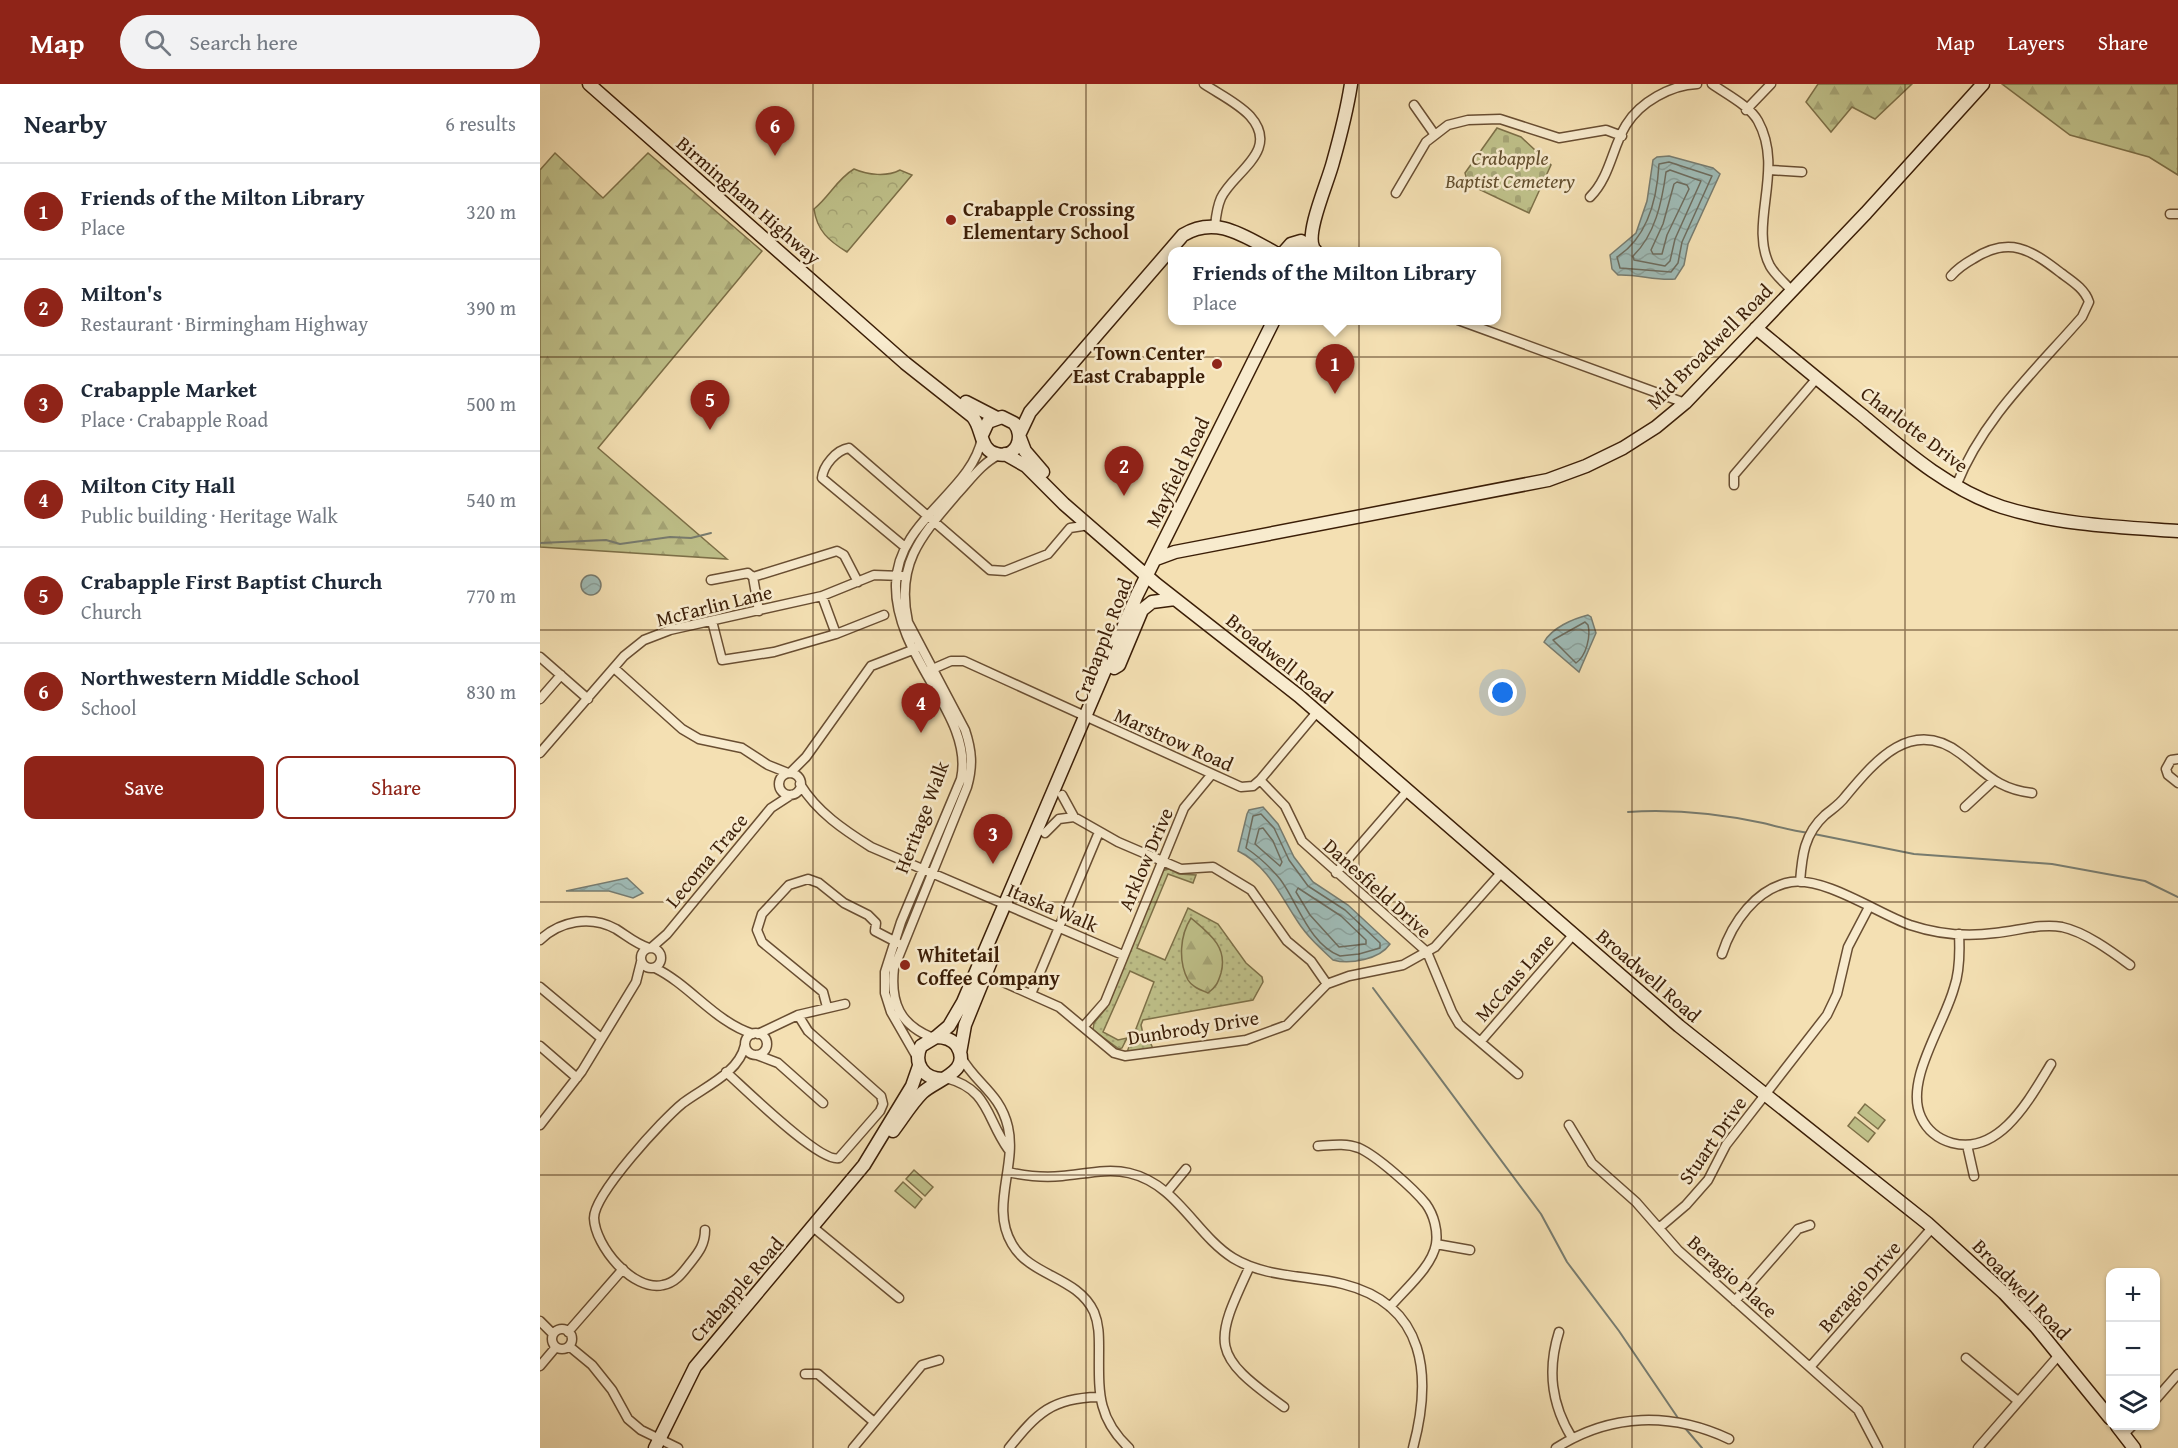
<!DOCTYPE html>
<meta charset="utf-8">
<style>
body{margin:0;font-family:"Gentium Book Plus",serif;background:#f2f2f3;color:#1f2937}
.controls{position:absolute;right:18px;bottom:18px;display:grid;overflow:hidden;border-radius:12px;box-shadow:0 2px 4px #0004}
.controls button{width:54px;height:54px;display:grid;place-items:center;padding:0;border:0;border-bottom:2px solid #e0e1e3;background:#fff;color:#1f2937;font:30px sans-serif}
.you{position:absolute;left:963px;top:609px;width:21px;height:21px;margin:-15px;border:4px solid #fff;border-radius:50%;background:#1a73e8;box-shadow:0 0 0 9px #1a73e833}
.badge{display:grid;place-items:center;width:39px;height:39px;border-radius:50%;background:#8f2418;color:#fff;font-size:20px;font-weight:700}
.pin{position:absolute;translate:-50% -50px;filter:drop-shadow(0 2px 3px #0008)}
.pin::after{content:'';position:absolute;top:32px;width:21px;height:18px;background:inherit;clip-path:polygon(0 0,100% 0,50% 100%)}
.popup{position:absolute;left:628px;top:163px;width:333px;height:78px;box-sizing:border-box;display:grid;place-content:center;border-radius:12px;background:#fff;filter:drop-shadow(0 2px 4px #0005);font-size:20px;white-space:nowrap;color:#747a83}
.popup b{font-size:22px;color:#1f2937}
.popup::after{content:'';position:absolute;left:50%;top:100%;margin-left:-12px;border:12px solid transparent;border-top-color:#fff}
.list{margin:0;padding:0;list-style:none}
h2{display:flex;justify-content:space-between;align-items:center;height:78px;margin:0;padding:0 24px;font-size:26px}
h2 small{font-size:20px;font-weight:400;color:#747a83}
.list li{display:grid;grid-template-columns:39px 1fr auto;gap:18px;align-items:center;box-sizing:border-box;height:96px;padding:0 24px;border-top:2px solid #e0e1e3}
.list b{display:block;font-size:22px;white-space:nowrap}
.list p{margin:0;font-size:20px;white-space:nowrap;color:#747a83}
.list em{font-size:20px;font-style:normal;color:#747a83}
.actions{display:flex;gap:12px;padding:18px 24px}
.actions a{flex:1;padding:14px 0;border:2px solid #8f2418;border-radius:12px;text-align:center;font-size:21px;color:#8f2418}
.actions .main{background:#8f2418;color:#fff}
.icon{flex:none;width:33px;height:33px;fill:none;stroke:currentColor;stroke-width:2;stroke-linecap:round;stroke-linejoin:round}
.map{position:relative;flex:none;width:1638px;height:1364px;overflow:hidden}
header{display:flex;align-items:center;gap:36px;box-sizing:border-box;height:84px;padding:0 30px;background:#8f2418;color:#fff}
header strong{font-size:28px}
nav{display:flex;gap:33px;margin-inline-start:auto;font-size:21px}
.search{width:420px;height:54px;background:#f2f2f3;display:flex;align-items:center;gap:15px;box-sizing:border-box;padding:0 21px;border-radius:33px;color:#747a83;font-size:22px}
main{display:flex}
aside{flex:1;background:#fff}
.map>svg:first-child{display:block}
.grass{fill:url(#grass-dots);stroke:#7d7048;stroke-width:1.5}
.forest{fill:url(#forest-firs);stroke:#7d7048;stroke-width:1.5}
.cemetery{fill:url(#cemetery-stones);stroke:#7d7048;stroke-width:1.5}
.park{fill:url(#park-crowns);stroke:#7d7048;stroke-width:1.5}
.pitch{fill:#bfc18a;stroke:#7d7048;stroke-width:1.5}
.water{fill:url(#water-waves);stroke:#777c70;stroke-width:1.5}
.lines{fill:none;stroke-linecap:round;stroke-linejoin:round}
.shore{stroke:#6d6c5e;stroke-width:1.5}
.stream{stroke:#777c70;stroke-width:2}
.street-casing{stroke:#694e32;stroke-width:11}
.secondary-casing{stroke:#3b1e07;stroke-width:15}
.street{stroke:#f8ebce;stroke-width:8}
.secondary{stroke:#f8ebce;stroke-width:12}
.grid{fill:none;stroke:#3b1e07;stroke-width:1.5;stroke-opacity:0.55}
.poi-dot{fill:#8f2418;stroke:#f8ebce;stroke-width:2}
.labels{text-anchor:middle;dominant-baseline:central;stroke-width:5;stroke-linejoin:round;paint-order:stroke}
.park-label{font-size:20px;font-style:italic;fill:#634f2e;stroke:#f8ebce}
.street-label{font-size:20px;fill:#3b1e07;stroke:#f8ebce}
.poi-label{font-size:20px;font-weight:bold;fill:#3b1e07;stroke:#f8ebce;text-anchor:start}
</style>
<header>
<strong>Map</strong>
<div class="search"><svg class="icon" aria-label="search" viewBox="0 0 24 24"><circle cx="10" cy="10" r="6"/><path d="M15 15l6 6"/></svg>Search here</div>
<nav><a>Map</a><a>Layers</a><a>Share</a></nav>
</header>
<main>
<aside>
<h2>Nearby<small>6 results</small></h2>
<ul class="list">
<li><span class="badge">1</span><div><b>Friends of the Milton Library</b><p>Place</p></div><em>320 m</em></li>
<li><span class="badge">2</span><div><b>Milton's</b><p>Restaurant · Birmingham Highway</p></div><em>390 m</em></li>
<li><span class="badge">3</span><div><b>Crabapple Market</b><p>Place · Crabapple Road</p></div><em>500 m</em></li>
<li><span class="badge">4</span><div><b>Milton City Hall</b><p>Public building · Heritage Walk</p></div><em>540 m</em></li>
<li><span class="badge">5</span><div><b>Crabapple First Baptist Church</b><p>Church</p></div><em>770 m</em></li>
<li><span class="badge">6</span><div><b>Northwestern Middle School</b><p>School</p></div><em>830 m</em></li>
</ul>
<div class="actions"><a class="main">Save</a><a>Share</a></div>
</aside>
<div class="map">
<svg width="1638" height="1364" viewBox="0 0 1638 1364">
<defs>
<pattern id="grass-dots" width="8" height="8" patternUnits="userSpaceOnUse" patternTransform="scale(1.5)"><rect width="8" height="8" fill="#bfc18a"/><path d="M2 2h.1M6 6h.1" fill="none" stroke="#a5a576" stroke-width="1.8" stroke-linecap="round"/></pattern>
<pattern id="forest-firs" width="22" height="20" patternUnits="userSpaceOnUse" patternTransform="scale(1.5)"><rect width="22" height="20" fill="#bfc18a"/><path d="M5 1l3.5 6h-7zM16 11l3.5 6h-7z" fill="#a5a576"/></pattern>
<pattern id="cemetery-stones" width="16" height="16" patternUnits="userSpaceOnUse" patternTransform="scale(1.5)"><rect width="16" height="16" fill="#bfc18a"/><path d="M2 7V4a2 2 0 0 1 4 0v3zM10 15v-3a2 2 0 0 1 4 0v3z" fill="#a5a576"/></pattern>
<pattern id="park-crowns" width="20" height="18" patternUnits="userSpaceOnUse" patternTransform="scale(1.5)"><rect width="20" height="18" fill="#bfc18a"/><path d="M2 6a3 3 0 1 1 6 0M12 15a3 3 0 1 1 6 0" fill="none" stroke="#a5a576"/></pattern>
<pattern id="water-waves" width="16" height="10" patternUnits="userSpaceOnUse" patternTransform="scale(1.5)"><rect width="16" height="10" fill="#9fbbb6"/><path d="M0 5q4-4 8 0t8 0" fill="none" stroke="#8aa09b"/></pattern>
</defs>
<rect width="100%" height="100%" fill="#f4e0b3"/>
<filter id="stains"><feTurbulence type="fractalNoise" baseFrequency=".00333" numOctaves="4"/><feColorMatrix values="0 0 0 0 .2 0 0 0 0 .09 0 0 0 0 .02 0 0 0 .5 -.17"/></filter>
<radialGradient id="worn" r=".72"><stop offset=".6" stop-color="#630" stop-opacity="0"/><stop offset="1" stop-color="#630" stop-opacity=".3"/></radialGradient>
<path class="grass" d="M629,785L639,790L656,791L653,799L628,790L597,864L625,876L648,824L678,840L706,879L722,893L723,898L713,916L603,936L601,941L605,959L611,960L613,965L587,968L614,898L590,887L563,948L578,956L587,954L582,964L579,965L553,946L554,939L567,923L621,787Z"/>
<path class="forest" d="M1278,0H1372L1335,35L1312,23L1291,48L1266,18Z
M1462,0H1638V91L1609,73L1530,51Z
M15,69L63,114L108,69L222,167L58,364L187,475L0,463V86Z
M651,834C670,850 688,863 681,889C678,899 676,903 668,909C661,906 652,903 648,896C638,877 640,851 651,834Z"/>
<path class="cemetery" d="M957,44L981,53L1011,81L989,129L928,100L925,89Z"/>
<path class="park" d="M314,85C328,91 347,93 360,86L372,91L307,168C289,157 277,147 274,125C290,112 297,95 314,85Z"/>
<path class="pitch" d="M1325,1020L1345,1036L1338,1045L1318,1029Z
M1315,1033L1335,1049L1328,1058L1308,1042Z
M374,1086L393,1103L385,1112L366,1095Z
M363,1098L382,1115L375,1124L355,1107Z"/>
<path class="water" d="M1129,72L1173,84L1180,90L1148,160L1144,181L1135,195C1116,197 1098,190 1078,191L1072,185L1070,171L1096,149L1107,117L1113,76L1117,73Z
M41 501a10 10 0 1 1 20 0a10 10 0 1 1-20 0Z
M1048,531L1051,533L1056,549L1039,588L1004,558C1012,544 1032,535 1048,531Z
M723,723L738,740L754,773L773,798L808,821L850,860C840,875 810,881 793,876C780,864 767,852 758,838C740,811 728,782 698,767L707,730L709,726Z
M87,794L103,809L93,814L69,807H26Z"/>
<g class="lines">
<path class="shore" d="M1129,78L1172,92L1142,158L1138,179L1131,188L1080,184L1077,173C1108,153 1117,116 1119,80Z
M1130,86L1161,97L1135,155L1130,177L1125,182L1094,176L1093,172C1115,151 1122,118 1126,88Z
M1137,98L1147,101L1149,105L1127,151L1122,170H1113L1111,166L1123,140L1134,100Z
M1045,538L1048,541C1051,553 1046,572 1036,579L1013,556Z
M721,730L734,744L749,776L768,802L805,826L840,859V864L819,870L800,872C769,860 758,819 740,795C730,783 718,772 706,764L713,732Z
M723,744L733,757L742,778L740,782L715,760L719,745Z
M758,804L801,832L826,856V860L799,863L770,831L756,808Z"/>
<path class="stream" d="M0,459L66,456L80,460L130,453L151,454L171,449
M1088,728C1132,725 1180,730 1223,739C1239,743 1253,747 1269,749
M1274,750L1374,770L1512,780L1545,786L1605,797L1638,813
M833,904L1001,1130L1027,1178L1079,1247L1140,1337
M1145,1344L1162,1364"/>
<defs>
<path id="street" d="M664,0C679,10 698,19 710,32C741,67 693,88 681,114C677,123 676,132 675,142
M1172,0C1186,10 1210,22 1218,37C1245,86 1208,140 1230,182C1235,191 1245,199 1252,207
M874,21L895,51
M1206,26L1231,0
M1230,86L1262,88
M856,109L886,58L908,41L928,36L960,35L1019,54L1066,46L1082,52
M1050,113C1070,93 1072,64 1086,41C1100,18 1131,1 1157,0
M1630,130H1638
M1411,192C1418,184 1424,180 1433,175C1469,152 1490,165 1521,189C1532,197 1545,205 1549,218L1542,233C1495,287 1443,334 1416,402
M918,236L1145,319
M1194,401V391L1277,294
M365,463L282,394C283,382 296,366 309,364L450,486L465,487L508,470L530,444L549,441
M213,493L297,467L304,471L318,498
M171,496L208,489L213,493L219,527
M172,537L182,576L234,568L296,550L282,512
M296,550L344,531
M0,573L48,615
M74,584L142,645L159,655L202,664L228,681L248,689
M388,587L411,577H424L701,703L713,702L720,696L777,628
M0,615L21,591
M0,669L84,572L104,556L130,546L282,512L334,491L362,492
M1638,675L1631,676L1626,685L1628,691L1638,699
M250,689L266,673L331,582L375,565
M239 700a11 11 0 1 1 22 0a11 11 0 1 1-22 0Z
M720,696L745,722L762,757L887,868L912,928L919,940L978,990
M260,700C277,728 304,746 331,763L583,871
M522,711L534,733L578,758L641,785L673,783L711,806L747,857L771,877L787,900
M1425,723L1453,697
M505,749L519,735L534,733
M796,789L867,707
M1260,798C1262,772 1264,750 1285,731C1292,725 1299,721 1305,713C1335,677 1372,632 1421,670C1447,690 1458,705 1492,709
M1419,850C1420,869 1420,887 1414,904C1404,941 1364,997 1381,1033C1387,1046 1398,1055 1412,1059C1460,1072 1490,1014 1511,980
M0,856C20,837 50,831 76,845C87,852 96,860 109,864
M101 874a10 10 0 1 1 20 0a10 10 0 1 1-20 0Z
M111,864L127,850L231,724L251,711
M1182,870C1192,839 1216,804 1251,798C1285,793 1337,829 1370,841C1397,850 1426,853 1455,849C1477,847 1501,839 1522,843C1545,848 1571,867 1590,881
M115,884C150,901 175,938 213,950
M463,898L519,923L574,969L585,972L706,956L747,941L787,900L809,892L863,881L895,863L961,789
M0,903L61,954
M491,910L559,748
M287,923L283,908L222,858L217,846L222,830L249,801L268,795L279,799L304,819L328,831L336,839L335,847L358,859
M544,942L565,918L644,724L672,690
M205 960a11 11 0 1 1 22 0a11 11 0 1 1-22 0Z
M218,950L258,931L305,920
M393,954C360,941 350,919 354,884L427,703C433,682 432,667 425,646L368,538C355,479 382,451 418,409C431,395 442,379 459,371
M941,957L1033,851
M0,962L37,994
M217,971L238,979L283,1019
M421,973C436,1000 460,1009 468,1043C477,1082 450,1123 472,1160C491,1193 537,1192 554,1228C559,1240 559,1252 559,1264C559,1306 556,1333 589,1364
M378,975L351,928L345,909V888L361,838L421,695C435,632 354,574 356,500C357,436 432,408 442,354
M186,988C204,1004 281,1080 299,1074L340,1027L343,1020L341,1012L268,947L258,931
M406,994C449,1005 446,1034 468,1065
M0,1041L42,987L96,898L101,878
M1029,1041L1052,1079L1096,1118L1138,1166L1318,1326L1338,1364
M1427,1061L1434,1092
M778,1062C792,1061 806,1059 819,1064C837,1072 874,1105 886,1120C894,1131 898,1147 896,1160C892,1183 865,1205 850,1223
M468,1088C486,1092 504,1094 522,1092C544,1090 568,1084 589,1089C637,1100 655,1150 693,1174C726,1194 767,1191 803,1200C887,1221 892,1293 873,1364
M627,1108L646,1085
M274,1144L359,1214
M1119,1144L1146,1121L1168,1096L1186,1061L1287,931L1297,910L1308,863L1329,823
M165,1146C165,1160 159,1168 151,1178C143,1188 136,1199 123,1201C93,1208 55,1162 54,1134C54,1110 123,1035 143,1019C164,1003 199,989 205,961
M896,1160L930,1166
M710,1182C673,1261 670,1270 744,1323
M1195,1217L1258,1145L1270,1141
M0,1237L13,1250
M12 1255a10 10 0 1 1 20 0a10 10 0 1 1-20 0Z
M28,1248L83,1185
M1019,1248C1007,1286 1011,1320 1032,1354
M29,1262L52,1281L72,1306L88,1335L101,1346L138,1364
M1426,1274L1478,1317
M0,1282L16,1263
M1270,1283L1392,1144
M265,1290H278L334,1338
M1616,1315L1638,1290
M1584,1350L1592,1342
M313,1364L382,1281L399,1276
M469,1364C497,1329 512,1314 558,1313
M1016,1364C1071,1329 1131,1328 1189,1355
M1438,1364L1519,1271"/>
<path id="secondary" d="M49,0L365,279L432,332C443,343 439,367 457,370C477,375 485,352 474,339L462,333L448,338L442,351
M773,163C766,147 788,98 793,78C800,53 807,26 811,0
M744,168L751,160L761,157L775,166
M1216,244C1251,273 1286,302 1322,331C1365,367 1408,405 1462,423C1519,441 1579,443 1638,447
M426,318L457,334
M480,349L490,328L643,151C676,131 704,152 734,168
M480,354L485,367L503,388
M465,370L486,382L524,420L616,500L759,612L1139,942L1387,1139L1464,1209L1496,1243L1570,1334
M616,475L635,468L1008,396L1046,382L1083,364L1116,343L1145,319L1326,129L1443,0
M574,584L579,581L602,526L612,518L635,515
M396,953L409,942L423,918L597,511L734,236
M420,969L425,941L451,877
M353,1047C363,1034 371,1020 382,1009C395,996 433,988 417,962C412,955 404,953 396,953L381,962C373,979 383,995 403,995
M1577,1342L1594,1364
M115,1364L155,1283L324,1081L372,1002L379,982"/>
</defs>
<use href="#street" class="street-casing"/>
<use href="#secondary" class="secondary-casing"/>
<use href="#street" class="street"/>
<use href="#secondary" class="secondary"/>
</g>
<path class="grid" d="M273,0V1364M546,0V1364M819,0V1364M1092,0V1364M1365,0V1364M0,273H1638M0,546H1638M0,818H1638M0,1091H1638"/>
<g class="poi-dot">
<circle cx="411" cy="136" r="6"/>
<circle cx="677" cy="280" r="6"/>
<circle cx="365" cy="881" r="6"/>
</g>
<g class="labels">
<g class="park-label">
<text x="970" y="73">Crabapple<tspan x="970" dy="23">Baptist Cemetery</tspan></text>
</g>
<g class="street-label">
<text transform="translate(209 116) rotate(41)">Birmingham Highway</text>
<text transform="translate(1169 262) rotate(-45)">Mid Broadwell Road</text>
<text transform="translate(1375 345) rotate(37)">Charlotte Drive</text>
<text transform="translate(637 388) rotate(-64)">Mayfield Road</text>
<text transform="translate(174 521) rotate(-14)">McFarlin Lane</text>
<text transform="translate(562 556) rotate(-69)">Crabapple Road</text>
<text transform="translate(740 574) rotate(39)">Broadwell Road</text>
<text transform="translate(634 655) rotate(24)">Marstrow Road</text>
<text transform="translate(381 733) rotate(-69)">Heritage Walk</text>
<text transform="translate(605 775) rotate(-67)">Arklow Drive</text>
<text transform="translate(166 776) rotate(-50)">Lecoma Trace</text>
<text transform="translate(838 804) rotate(42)">Danesfield Drive</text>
<text transform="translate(513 823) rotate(23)">Itaska Walk</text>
<text transform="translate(1109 891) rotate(41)">Broadwell Road</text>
<text transform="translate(974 893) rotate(-49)">McCaus Lane</text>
<text transform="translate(653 943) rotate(-9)">Dunbrody Drive</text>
<text transform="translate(1172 1056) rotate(-55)">Stuart Drive</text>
<text transform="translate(1193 1192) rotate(42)">Beragio Place</text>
<text transform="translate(1319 1202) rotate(-49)">Beragio Drive</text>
<text transform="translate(196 1205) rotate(-49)">Crabapple Road</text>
<text transform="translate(1482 1205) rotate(46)">Broadwell Road</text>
</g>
<g class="poi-label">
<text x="423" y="124">Crabapple Crossing<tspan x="423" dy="23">Elementary School</tspan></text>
<text x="665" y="268" text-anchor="end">Town Center<tspan x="665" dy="23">East Crabapple</tspan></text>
<text x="377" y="870">Whitetail<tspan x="377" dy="23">Coffee Company</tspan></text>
</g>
</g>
<rect width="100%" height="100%" filter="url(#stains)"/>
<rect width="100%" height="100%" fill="url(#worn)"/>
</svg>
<div class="controls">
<button>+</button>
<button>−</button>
<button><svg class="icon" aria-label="layers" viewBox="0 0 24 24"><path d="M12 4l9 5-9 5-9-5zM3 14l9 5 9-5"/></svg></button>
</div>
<div class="you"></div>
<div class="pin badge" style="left:795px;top:310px">1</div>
<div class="popup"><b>Friends of the Milton Library</b>Place</div>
<div class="pin badge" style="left:584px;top:412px">2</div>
<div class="pin badge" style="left:453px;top:780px">3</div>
<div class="pin badge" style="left:381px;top:649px">4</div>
<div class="pin badge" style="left:170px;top:346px">5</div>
<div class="pin badge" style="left:235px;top:72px">6</div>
</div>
</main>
